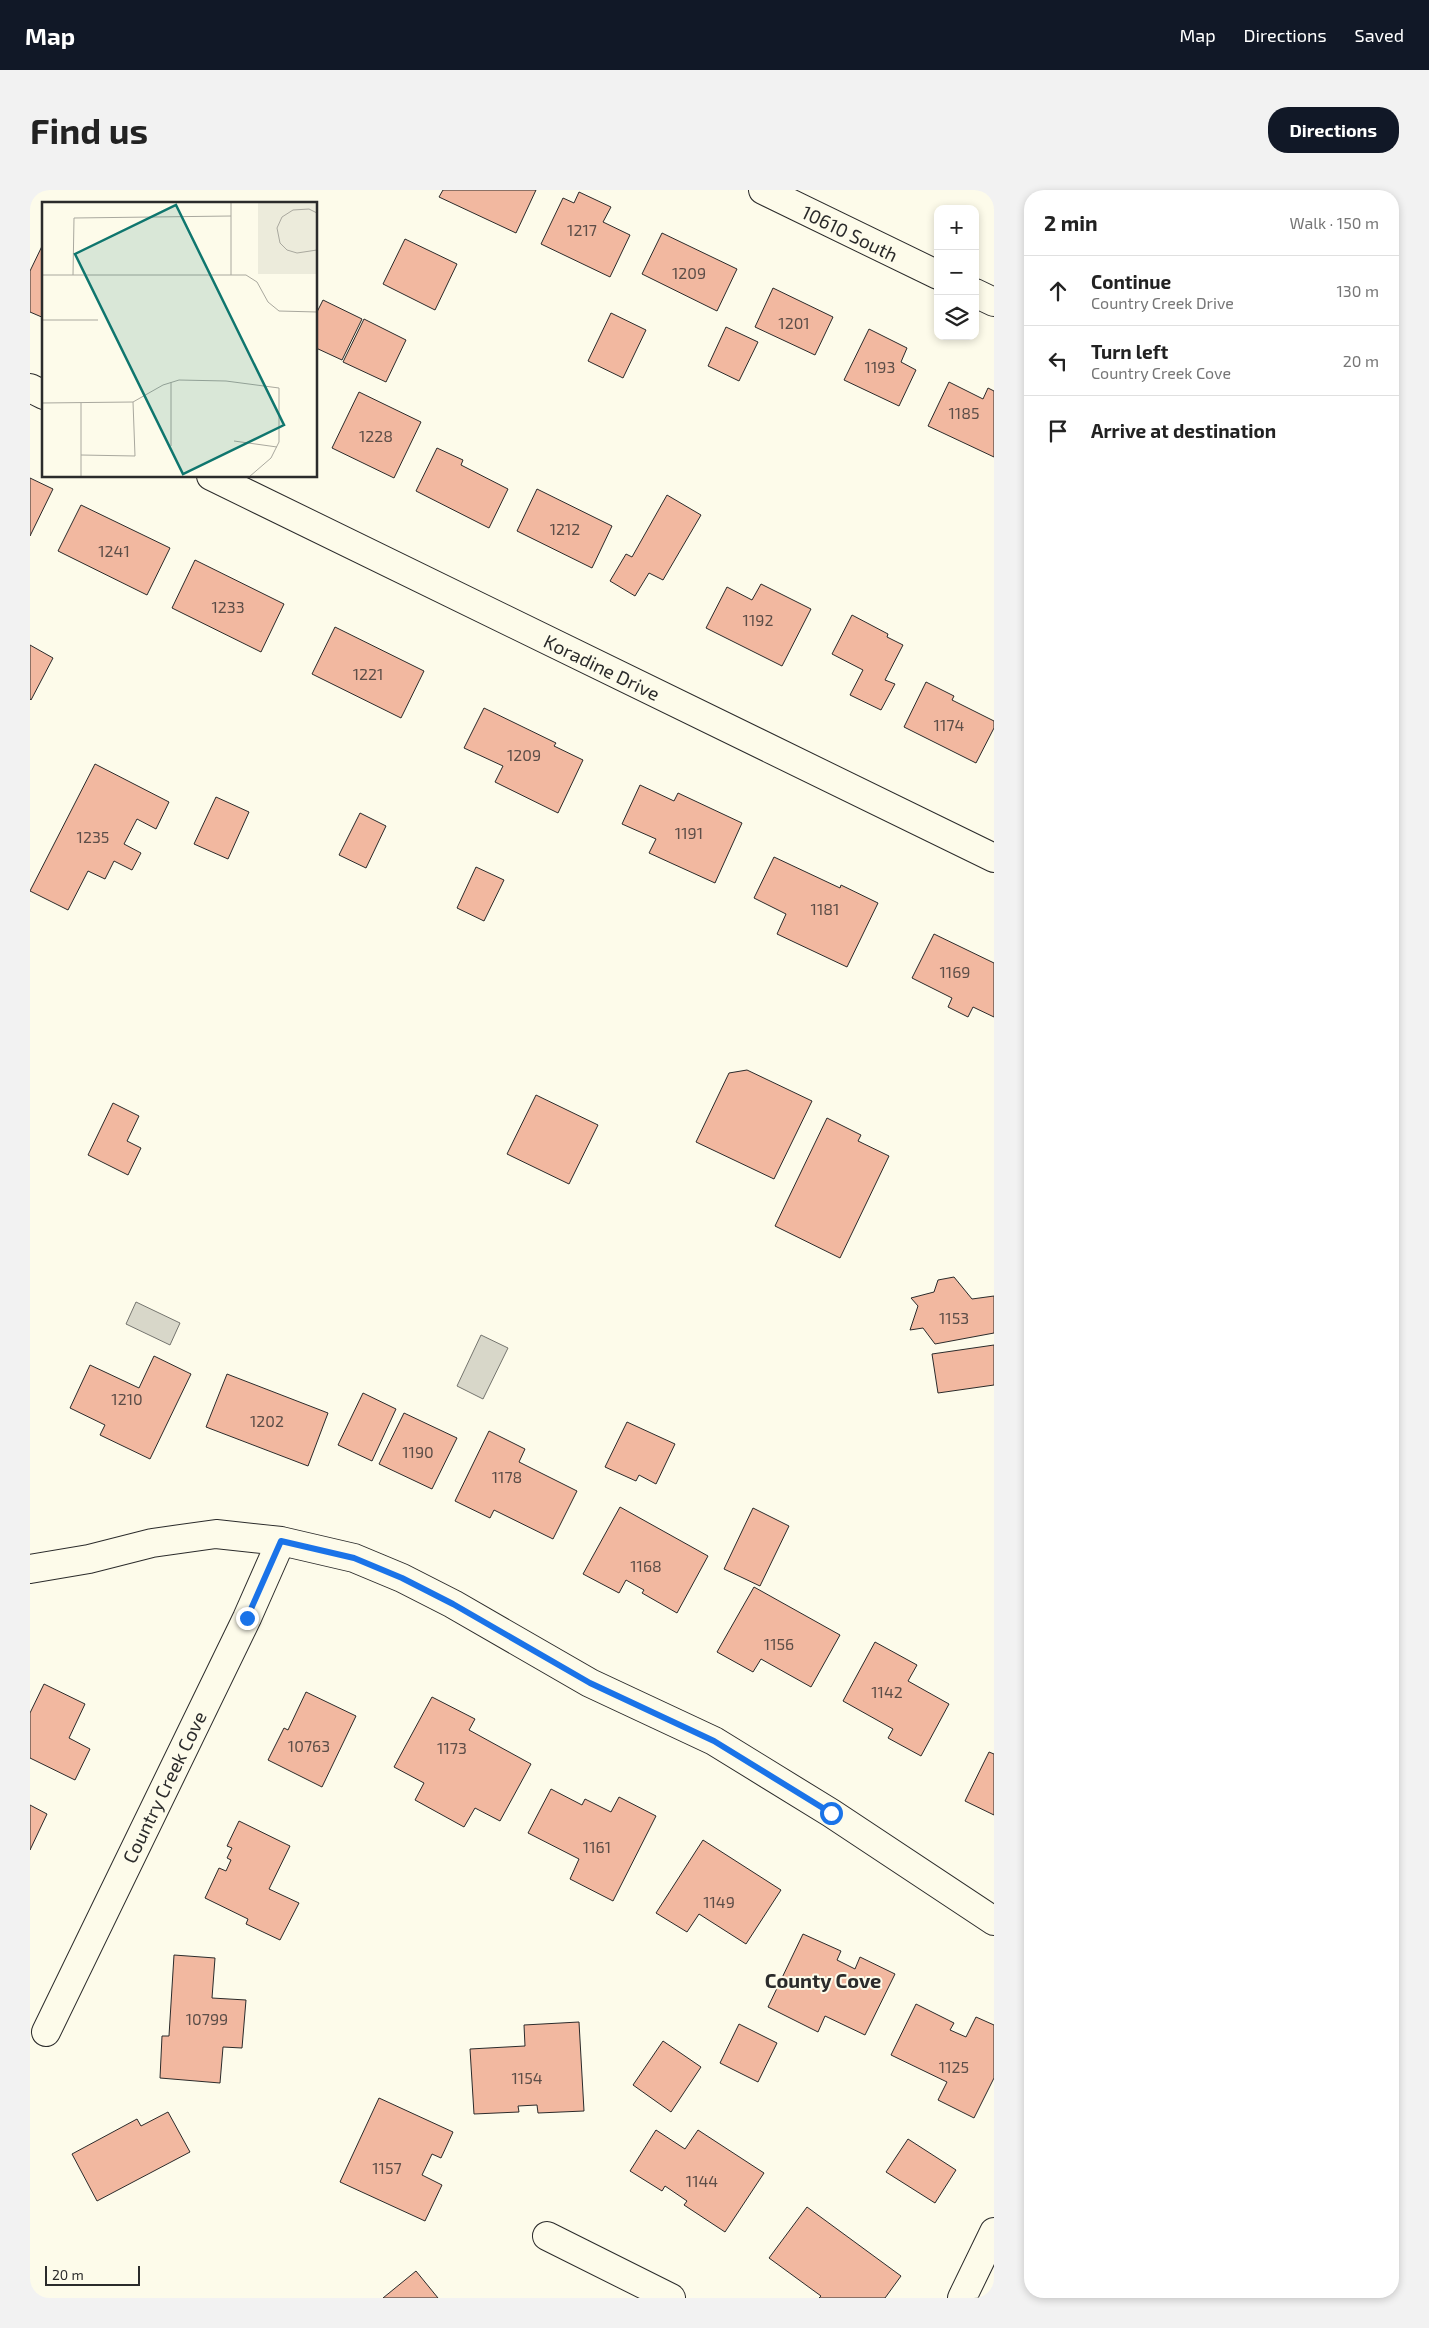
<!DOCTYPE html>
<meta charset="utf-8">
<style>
body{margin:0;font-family:"Exo 2",sans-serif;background:#f2f2f2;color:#222}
.controls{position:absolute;right:15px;top:15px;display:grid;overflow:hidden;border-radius:10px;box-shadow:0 2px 8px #0003}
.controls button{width:45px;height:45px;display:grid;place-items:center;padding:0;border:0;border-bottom:1px solid #e0e0e0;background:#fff;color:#222;font:25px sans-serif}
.scale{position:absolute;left:15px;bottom:12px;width:95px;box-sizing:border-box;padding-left:5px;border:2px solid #2b2b2b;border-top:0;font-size:14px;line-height:18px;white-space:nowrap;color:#2b2b2b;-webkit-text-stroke:4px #fdfbea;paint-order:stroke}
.stop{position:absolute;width:15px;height:15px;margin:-11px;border:4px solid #1a73e8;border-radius:50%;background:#fff}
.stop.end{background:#1a73e8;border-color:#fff;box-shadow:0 1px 5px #0008}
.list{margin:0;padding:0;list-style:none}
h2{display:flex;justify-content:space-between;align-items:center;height:65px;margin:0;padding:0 20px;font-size:21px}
h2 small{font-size:16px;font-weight:400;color:#767676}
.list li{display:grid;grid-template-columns:32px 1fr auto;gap:15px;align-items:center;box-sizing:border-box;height:70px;padding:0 20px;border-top:1px solid #e0e0e0}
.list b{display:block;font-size:19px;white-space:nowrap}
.list p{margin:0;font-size:16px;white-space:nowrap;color:#767676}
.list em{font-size:16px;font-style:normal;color:#767676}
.icon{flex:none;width:28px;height:28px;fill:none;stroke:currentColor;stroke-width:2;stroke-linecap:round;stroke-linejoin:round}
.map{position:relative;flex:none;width:964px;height:2108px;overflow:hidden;border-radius:20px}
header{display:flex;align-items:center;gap:30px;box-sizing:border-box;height:70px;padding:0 25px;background:#111827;color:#fff}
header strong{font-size:24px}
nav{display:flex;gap:28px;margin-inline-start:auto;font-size:18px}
.intro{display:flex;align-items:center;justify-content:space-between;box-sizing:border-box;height:120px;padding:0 30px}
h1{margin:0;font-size:35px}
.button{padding:12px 22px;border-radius:20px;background:#111827;color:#fff;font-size:18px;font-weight:700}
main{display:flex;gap:30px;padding:0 30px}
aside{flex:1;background:#fff;border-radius:20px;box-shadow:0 2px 8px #0003}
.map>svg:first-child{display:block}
.water{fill:#d8d7c9;stroke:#74746e}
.building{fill:#f2b8a0;stroke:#2b2b2b}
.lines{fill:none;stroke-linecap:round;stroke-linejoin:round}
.street-casing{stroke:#2b2b2b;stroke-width:30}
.street{stroke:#fdfbea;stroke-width:28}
.route{stroke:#1a73e8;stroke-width:6}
.labels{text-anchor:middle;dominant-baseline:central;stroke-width:4;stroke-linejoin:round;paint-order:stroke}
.number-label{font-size:16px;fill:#5d4e48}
.street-label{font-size:19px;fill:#2b2b2b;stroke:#fdfbea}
.neighbourhood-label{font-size:20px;font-weight:bold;fill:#2b2b2b;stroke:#fdfbea}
.inset-road{fill:none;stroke:#a9a89e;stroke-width:1}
.view{fill:#0f766e;fill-opacity:0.15;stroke:#0f766e;stroke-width:2.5}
.inset-edge{fill:none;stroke:#2b2b2b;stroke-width:2.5}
</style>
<header>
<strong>Map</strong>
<nav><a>Map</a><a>Directions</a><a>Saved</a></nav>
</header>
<div class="intro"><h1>Find us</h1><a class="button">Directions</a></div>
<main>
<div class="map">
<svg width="964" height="2108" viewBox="0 0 964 2108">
<rect width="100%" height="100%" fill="#fdfbea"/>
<path class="water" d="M106,1112L150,1133L140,1155L96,1134Z
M451,1145L478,1158L453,1209L427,1196Z"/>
<path class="building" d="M413,0H506L486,43L409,7Z
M549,2L581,17L573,32L600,45L580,87L511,54L533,8L544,13Z
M632,43L707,79L687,121L612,84Z
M375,49L427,74L405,120L353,94Z
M14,52V128L0,122V81Z
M743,98L803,127L785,165L725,137Z
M293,110L332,129L312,170L286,158V124Z
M581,123L616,140L593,188L558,171Z
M334,129L376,150L356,192L313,172Z
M696,137L728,152L709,191L678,176Z
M839,139L877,158L871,172L886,180L869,216L814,190Z
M919,192L953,209L958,198L964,201V267L898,236Z
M329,202L391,232L364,288L302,258Z
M407,258L433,270L431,275L478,299L459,338L386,301Z
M0,288L23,299L0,346Z
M507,299L582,336L562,378L487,341Z
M637,305L671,325L633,390L619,383L605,406L580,391L596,364L602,367Z
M51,315L140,358L117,405L28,361Z
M165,370L254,414L231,462L142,418Z
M731,394L781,419L752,476L676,438L697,397L722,410Z
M822,425L858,444L857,447L873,455L855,490L865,494L851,520L820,505L833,480L802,464Z
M305,437L394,481L371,528L282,484Z
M0,455L23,468L1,510L0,509Z
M896,492L924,506L922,510L964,531V538L946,573L874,537Z
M454,518L526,553L524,556L553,570L528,623L465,592L473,576L434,558Z
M65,574L139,612L126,639L107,629L94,654L111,663L102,680L84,671L75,689L58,681L38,720L0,701Z
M610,595L644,611L648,603L712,633L685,693L619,663L626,649L592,634Z
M186,607L219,622L198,669L164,654Z
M330,623L356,636L336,678L309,665Z
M744,667L810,698L811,695L848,713L817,777L747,744L756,724L724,708Z
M446,677L474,690L454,731L427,718Z
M904,744L964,773V827L943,817L938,827L918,817L922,808L882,788Z
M717,880L782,911L744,989L666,952L699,883Z
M506,905L568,935L539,994L477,964Z
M83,913L109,926L97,951L111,958L98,985L58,965Z
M797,928L831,945L828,951L859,966L810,1068L745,1036Z
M924,1087L942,1109L964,1106V1143L905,1154L893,1138L880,1140L888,1116L881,1108L904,1102L908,1090Z
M964,1155V1195L908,1203L902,1164Z
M124,1166L161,1184L120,1269L70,1245L75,1235L40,1218L60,1175L109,1198Z
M197,1184L298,1223L278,1276L176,1237Z
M333,1203L366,1219L342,1271L308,1255Z
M374,1223L427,1248L402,1299L349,1274Z
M597,1232L645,1254L626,1294L609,1285L606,1291L575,1277Z
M459,1241L495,1259L489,1272L547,1301L523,1349L464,1320L460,1328L425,1311Z
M590,1317L678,1366L647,1423L612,1403L614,1400L596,1390L589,1403L553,1384Z
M723,1318L759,1336L730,1396L694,1379Z
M724,1397L810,1445L781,1497L731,1469L723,1482L687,1462Z
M845,1452L887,1475L878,1491L919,1514L891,1566L858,1548L863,1539L813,1511Z
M14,1494L55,1514L39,1548L60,1559L45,1590L0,1568V1523Z
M276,1502L326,1526L292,1597L238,1570L254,1538L258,1540Z
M402,1507L445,1529L439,1540L501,1574L470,1631L445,1618L434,1637L385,1610L394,1593L364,1577Z
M959,1562L964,1564V1625L935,1611Z
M521,1599L552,1615L555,1609L581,1622L589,1607L626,1626L583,1711L540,1689L549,1669L498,1643Z
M0,1615L17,1624L0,1660Z
M209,1631L260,1656L239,1699L269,1713L250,1750L216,1734L218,1729L175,1708L189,1678L196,1681L201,1670L197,1668L202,1658L197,1656Z
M673,1650L751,1700L716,1754L669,1724L657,1742L626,1723Z
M773,1744L811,1761L807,1770L825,1779L830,1767L865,1784L835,1845L795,1826L788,1842L738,1817Z
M144,1765L185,1768L182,1808L216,1810L212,1858L193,1857L190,1893L130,1888L132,1846H139Z
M886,1814L924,1833L920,1840L936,1847L946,1827L964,1835V1888L944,1928L908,1910L917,1892L861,1865Z
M549,1832L554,1921L508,1923L507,1915L488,1916L489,1922L444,1924L440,1859L495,1856L494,1835Z
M709,1834L747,1853L728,1892L690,1873Z
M633,1851L671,1877L641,1922L603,1895Z
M349,1908L423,1942L411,1968L402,1964L392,1985L412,1995L395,2031L310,1992Z
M138,1922L160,1962L67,2011L42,1964L107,1929L111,1936Z
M626,1940L655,1959L668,1940L734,1983L695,2042L654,2015L657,2011L635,1996L632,2001L600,1981Z
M878,1949L926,1980L905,2013L856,1982Z
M777,2017L871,2086L855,2108H789L791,2106L739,2068Z
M386,2081L408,2108H353Z"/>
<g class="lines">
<defs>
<path id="street" d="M733,0L908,85
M945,103L964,112
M0,198L14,205
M181,286L964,668
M0,1379L59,1369L122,1353L186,1344L251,1351L324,1368L372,1388L423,1414L560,1493L684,1551L801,1623L964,1731
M16,1842L217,1428L251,1351
M517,2046L641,2108
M932,2108L964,2042"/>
</defs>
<use href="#street" class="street-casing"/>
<use href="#street" class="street"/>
</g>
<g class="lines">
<path class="route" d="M217,1428L251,1351L324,1368L372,1388L423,1414L560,1493L684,1551L801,1623"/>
</g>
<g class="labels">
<g class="number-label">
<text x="552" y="39">1217</text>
<text x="659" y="82">1209</text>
<text x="764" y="132">1201</text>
<text x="850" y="176">1193</text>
<text x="934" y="222">1185</text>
<text x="346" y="245">1228</text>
<text x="535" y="338">1212</text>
<text x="84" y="360">1241</text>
<text x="198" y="416">1233</text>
<text x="728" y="429">1192</text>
<text x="338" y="483">1221</text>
<text x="919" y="534">1174</text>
<text x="494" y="564">1209</text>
<text x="659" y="642">1191</text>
<text x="63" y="646">1235</text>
<text x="795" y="718">1181</text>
<text x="925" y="781">1169</text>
<text x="924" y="1127">1153</text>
<text x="97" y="1208">1210</text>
<text x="237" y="1230">1202</text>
<text x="388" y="1261">1190</text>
<text x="477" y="1286">1178</text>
<text x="616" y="1375">1168</text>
<text x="749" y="1453">1156</text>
<text x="857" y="1501">1142</text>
<text x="279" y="1555">10763</text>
<text x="422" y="1557">1173</text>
<text x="567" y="1656">1161</text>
<text x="689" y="1711">1149</text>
<text x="177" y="1828">10799</text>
<text x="924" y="1876">1125</text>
<text x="497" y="1887">1154</text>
<text x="357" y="1977">1157</text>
<text x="672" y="1990">1144</text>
</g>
<g class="street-label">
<text transform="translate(820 43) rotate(26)">10610 South</text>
<text transform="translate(572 477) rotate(26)">Koradine Drive</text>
<text transform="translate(134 1597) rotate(-64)">Country Creek Cove</text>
</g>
<g class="neighbourhood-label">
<text x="793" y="1790">County Cove</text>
</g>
</g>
<g transform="translate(12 12)">
<rect width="275" height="275" fill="#fdfbea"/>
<path d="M216,0H275V72H216Z" fill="#ecebdb"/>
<path class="inset-road" d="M189,0V73M275,11L267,7L251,8L240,15L235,26L238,41L245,48L255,51L275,48M0,73H204L215,80L226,100L237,109L275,110M31,73L32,16L189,14M0,118H56M129,180V244M0,201L91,200L121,183L137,178L184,179L237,186V240L229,256L207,275M39,201V275M192,239L235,245M39,253L93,254L91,200"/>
<path class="view" d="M134,3L242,223L141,272L33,52Z"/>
<rect width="275" height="275" class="inset-edge"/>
</g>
</svg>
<div class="controls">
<button>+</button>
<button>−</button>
<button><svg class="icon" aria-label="layers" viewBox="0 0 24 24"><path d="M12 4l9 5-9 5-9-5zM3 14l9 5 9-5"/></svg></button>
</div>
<div class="scale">20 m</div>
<div class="stop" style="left:801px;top:1623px"></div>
<div class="stop end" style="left:217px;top:1428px"></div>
</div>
<aside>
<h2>2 min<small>Walk · 150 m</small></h2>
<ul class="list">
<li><svg class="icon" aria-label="ahead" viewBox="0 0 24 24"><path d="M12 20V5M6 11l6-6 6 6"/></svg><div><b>Continue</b><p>Country Creek Drive</p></div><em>130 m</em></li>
<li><svg class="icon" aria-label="left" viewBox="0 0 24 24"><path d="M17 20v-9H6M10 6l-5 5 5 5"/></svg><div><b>Turn left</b><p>Country Creek Cove</p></div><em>20 m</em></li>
<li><svg class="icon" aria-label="arrive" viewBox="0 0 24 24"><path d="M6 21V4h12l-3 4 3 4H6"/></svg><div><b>Arrive at destination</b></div></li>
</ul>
</aside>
</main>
